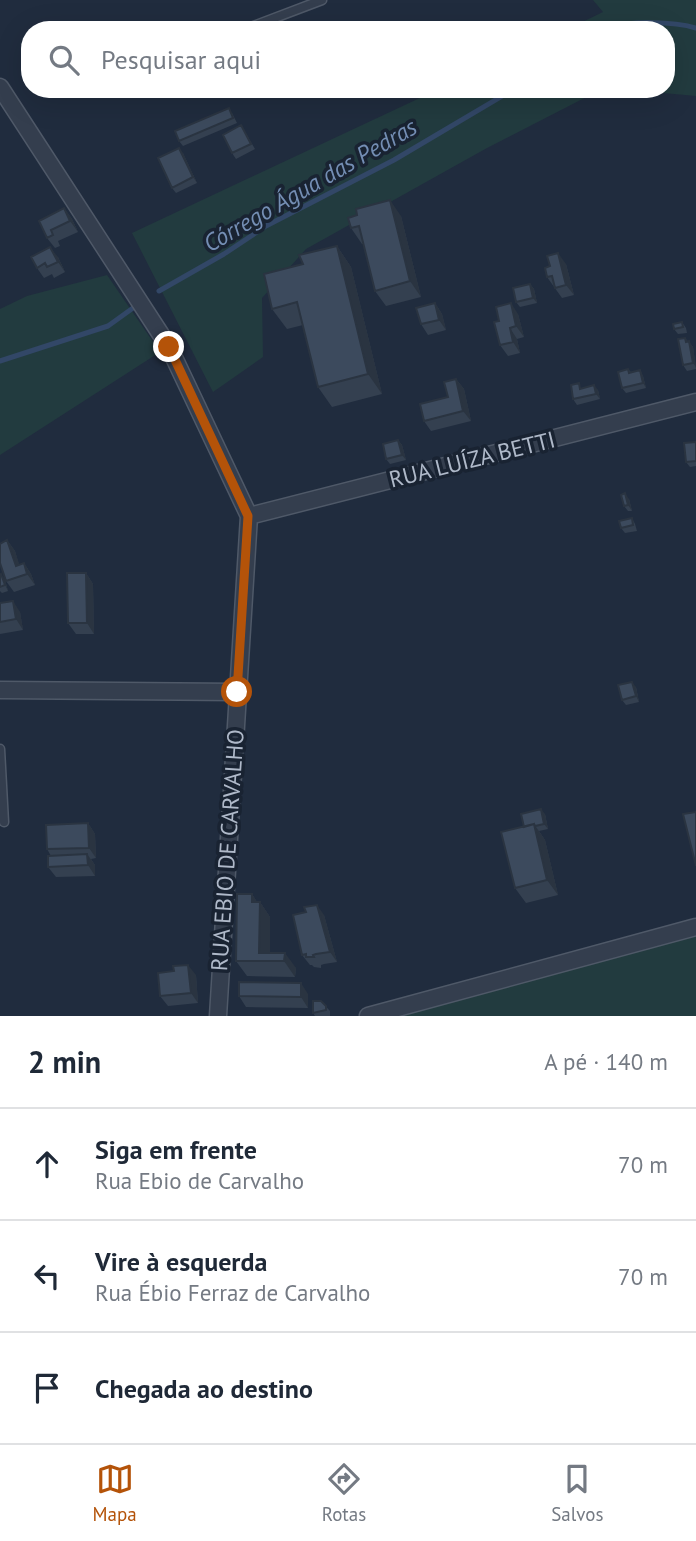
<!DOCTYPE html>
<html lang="pt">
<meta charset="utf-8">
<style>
body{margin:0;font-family:"PT Sans",sans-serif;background:#f6f6f7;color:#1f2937}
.stop{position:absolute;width:21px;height:21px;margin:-16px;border:5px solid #b45309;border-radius:50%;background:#fff}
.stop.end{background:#b45309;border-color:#fff;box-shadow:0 2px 7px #0008}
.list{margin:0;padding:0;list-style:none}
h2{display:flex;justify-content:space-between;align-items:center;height:91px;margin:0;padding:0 28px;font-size:30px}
h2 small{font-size:23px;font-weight:400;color:#747a83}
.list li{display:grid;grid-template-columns:46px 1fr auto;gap:21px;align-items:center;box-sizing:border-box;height:112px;padding:0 28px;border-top:2px solid #e0e1e3}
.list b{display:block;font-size:26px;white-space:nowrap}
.list p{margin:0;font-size:23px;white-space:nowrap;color:#747a83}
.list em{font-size:23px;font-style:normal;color:#747a83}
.icon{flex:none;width:38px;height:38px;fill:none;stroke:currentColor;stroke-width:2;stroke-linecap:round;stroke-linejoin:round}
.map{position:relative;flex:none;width:696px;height:1016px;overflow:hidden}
.search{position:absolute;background:#fff;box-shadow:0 7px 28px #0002;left:21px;right:21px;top:21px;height:77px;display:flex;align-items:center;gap:18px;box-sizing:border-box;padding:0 24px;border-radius:28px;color:#747a83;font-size:26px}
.sheet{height:427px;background:#fff}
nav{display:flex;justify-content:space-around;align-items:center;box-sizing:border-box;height:98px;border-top:2px solid #e0e1e3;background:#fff;font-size:19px;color:#747a83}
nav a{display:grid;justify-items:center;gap:4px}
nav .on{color:#b45309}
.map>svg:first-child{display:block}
.green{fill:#223b3f}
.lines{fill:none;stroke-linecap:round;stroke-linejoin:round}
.stream{stroke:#324767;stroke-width:5}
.lane-casing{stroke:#4f5968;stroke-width:11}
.street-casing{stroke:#4f5968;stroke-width:19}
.lane{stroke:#343e4e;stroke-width:8}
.street{stroke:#343e4e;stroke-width:16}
.wall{fill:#344050}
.shaded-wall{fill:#2a3441}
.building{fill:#3c4a5d;stroke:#2a3441;stroke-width:2}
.route{stroke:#b45309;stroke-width:9}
.labels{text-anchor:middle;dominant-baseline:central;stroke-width:7;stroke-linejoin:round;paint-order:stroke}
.street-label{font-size:23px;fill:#afb9c9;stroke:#192332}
.water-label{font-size:24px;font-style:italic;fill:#748eb4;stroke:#192332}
</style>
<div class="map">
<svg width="696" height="1016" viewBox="0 0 696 1016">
<rect width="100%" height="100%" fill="#202c3e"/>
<path class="green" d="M593,0H696V96L620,89H666V30H566L603,12Z
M439,89H602L487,148L306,249L262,298L263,357L213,392L132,233Z
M107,275L160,352L0,455V309L27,296Z
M696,929V1016H394Z"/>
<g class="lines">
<path class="stream" d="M610,30C628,19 676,22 696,28
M159,291L224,254L266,226L394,160L514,89
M0,361L108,326L133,308"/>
<defs>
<path id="lane" d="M243,30L322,0
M76,92L84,89
M0,749L4,822"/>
<path id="street" d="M0,87L169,347L249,516L218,1016
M249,516L696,402
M0,690L237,692
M368,1016L696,927"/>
</defs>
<use href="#lane" class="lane-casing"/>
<use href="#street" class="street-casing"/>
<use href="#lane" class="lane"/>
<use href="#street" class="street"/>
</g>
<path class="wall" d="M232,113L237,123L183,146L179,141Z
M241,125L255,149L236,159L232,153Z
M183,153L197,183L176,193L172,188Z
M64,208L72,219L78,232L58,241L60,246L55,248L47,238Z
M357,215L401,216L421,297L386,306L375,291L363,244H362L351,228Z
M337,246L351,267L382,394L332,407L318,387L303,325L287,329L272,309L303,264Z
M58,257L65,272L54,278L52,274L44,278L37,268Z
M566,264L574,295L562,298L547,277Z
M530,284L534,289L537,303L520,307L516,302Z
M435,303L442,314L446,330L428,335L421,324Z
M518,314L524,337L517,339L520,353L508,356L500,345Z
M682,322L686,328L687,333L678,334L674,329Z
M685,338L693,347L696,369L687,371L683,365Z
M628,369L631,372L640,370L643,376L646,388L626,393L622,388Z
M456,379L464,389L471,421L431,431L424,421L448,397Z
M582,388L598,390L600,399L577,405L573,399Z
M398,440L402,445L406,460L390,464L386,459Z
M696,442V466L690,467L686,462Z
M629,499L632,511H628L624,506Z
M632,518L635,524L637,531L625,533L621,528Z
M7,540L15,551L19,565L24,563L31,574L35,585L14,592L6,581Z
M86,573L93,584L94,634H76L68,623Z
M1,574L5,580L8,591L2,593L0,591V575Z
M0,603L20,612L23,630L0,634Z
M636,687L639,702L626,705L622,700Z
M545,814L548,829L539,831L545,840L558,895L526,903L515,888L524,827Z
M88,823L95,834L96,858L91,859L95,865V876L56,877L48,867L51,856L47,849Z
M252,894L257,902H260L270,917V953L296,968L295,977L247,976L236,961Z
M324,915L337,962L324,964L321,965V968L314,967L312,965H310L302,955Z
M196,975L198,1003L168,1006L160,996Z
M308,994V1008L246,1007L239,996Z
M321,1001L330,1011V1016H315L313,1013Z"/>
<path class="shaded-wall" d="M179,148L183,153L197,183L193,177Z
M390,200L401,216L421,297L410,281Z
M64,208L72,219L78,232L70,221Z
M337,246L351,267L382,394L368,374Z
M50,247L58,257L65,272L58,262Z
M558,253L566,264L574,295L566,285Z
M530,284L534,289L537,303L533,298Z
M435,303L442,314L446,330L439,320Z
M511,303L518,314L524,337L516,326Z
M510,328L517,339L520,353L513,342Z
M689,341L693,347L696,367L693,363Z
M640,370L643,376L646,388L643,383Z
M456,379L464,389L471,421L463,411Z
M594,385L598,390L600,399L596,394Z
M398,440L402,445L406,460L402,455Z
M625,493L629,499L632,511L628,505Z
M7,540L15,551L23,576L16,566Z
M24,563L31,574L35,585L27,574Z
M86,573L93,584L94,634L87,623Z
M1,574L5,580L8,591L5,585Z
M13,601L20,612L23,630L16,619Z
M632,682L636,687L639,702L636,696Z
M541,809L545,814L548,829L544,824Z
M88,823L95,834L96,858L89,848Z
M534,824L545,840L558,895L547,880Z
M87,854L95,865V876L88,865Z
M252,894L259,905L260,902L270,917V961L259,953L252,902Z
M317,905L324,915L337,962L330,952Z
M285,953L296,968L295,977L284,961Z
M188,965L196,975L198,1003L191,993Z
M301,983L308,994V1008L301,997Z"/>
<path class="building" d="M229,108L233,118L179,141L175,131Z
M241,125L251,144L232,153L223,135Z
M179,148L193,177L172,188L158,158Z
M390,200L410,281L375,291L359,226L351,228L348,218L357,215L356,209Z
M64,208L70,221L51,230L53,235L47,238L39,221Z
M337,246L368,374L318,387L297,302L272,309L264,274L303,264L299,255Z
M50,247L58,262L47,267L45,263L37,268L31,257Z
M558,253L566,285L555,288L552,276L547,277L545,268L550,266L547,256Z
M530,284L533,298L516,302L513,288Z
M435,303L439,320L421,324L416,308Z
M511,303L516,326L510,328L513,342L500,345L494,322L499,321L496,307Z
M682,322L683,327L674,329L673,324Z
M685,338L686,342L689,341L693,363L683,365L678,339Z
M628,369L629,373L640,370L643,383L622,388L618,372Z
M456,379L463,411L424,421L420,404L448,397L444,382Z
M579,383L580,389L594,385L596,394L573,399L571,385Z
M398,440L402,455L386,459L383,444Z
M696,442V461L686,462L684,443Z
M625,493L628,505L624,506L621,495Z
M632,518L633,525L621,528L619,521Z
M7,540L16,566L24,563L27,574L6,581L0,563V544Z
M67,573H86L87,623H68Z
M1,574L5,585L0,587V575Z
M13,601L16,619L0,622V603Z
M632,682L636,696L622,700L618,685Z
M541,809L544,824L535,826L534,824L524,827L521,814Z
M696,812V866L683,814Z
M88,823L89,848L47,849L46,825Z
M534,824L547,880L515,888L501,832Z
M87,854L88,865L48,867V856Z
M237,894H252V902H260L259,953H285L284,961H236Z
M317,905L330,952L316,954L313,955L314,957H306V954L302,955L293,915L306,912L304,907Z
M188,965L191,993L160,996L158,973L174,971L173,966Z
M239,982L301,983V997L239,996Z
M313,1001H321L326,1006V1010L313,1013Z"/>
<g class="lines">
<path class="route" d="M169,347L248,516L237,692"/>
</g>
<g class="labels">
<g class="street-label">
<text transform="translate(472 459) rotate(-14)">RUA LUÍZA BETTI</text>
<text transform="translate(227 850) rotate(-86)">RUA EBIO DE CARVALHO</text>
</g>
<g class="water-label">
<text transform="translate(310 185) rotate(-30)">Córrego Água das Pedras</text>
</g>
</g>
</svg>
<div class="stop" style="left:237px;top:692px"></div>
<div class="stop end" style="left:169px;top:347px"></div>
<div class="search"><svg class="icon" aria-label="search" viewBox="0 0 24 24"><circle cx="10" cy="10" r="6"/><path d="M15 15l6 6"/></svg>Pesquisar aqui</div>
</div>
<section class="sheet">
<h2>2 min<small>A pé · 140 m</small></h2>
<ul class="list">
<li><svg class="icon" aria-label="ahead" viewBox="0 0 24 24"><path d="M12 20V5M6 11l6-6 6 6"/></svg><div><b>Siga em frente</b><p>Rua Ebio de Carvalho</p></div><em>70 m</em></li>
<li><svg class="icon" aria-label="left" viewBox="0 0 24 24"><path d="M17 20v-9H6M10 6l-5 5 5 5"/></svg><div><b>Vire à esquerda</b><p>Rua Ébio Ferraz de Carvalho</p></div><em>70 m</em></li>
<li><svg class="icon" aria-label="arrive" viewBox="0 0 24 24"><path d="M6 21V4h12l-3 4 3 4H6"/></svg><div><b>Chegada ao destino</b></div></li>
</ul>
</section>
<nav>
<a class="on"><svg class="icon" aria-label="map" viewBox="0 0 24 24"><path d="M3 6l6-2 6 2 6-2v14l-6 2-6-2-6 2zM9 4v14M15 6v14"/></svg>Mapa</a>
<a><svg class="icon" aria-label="directions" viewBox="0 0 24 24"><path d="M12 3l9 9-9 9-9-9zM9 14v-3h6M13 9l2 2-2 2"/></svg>Rotas</a>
<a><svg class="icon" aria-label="saved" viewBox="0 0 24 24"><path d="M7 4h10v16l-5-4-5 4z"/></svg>Salvos</a>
</nav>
